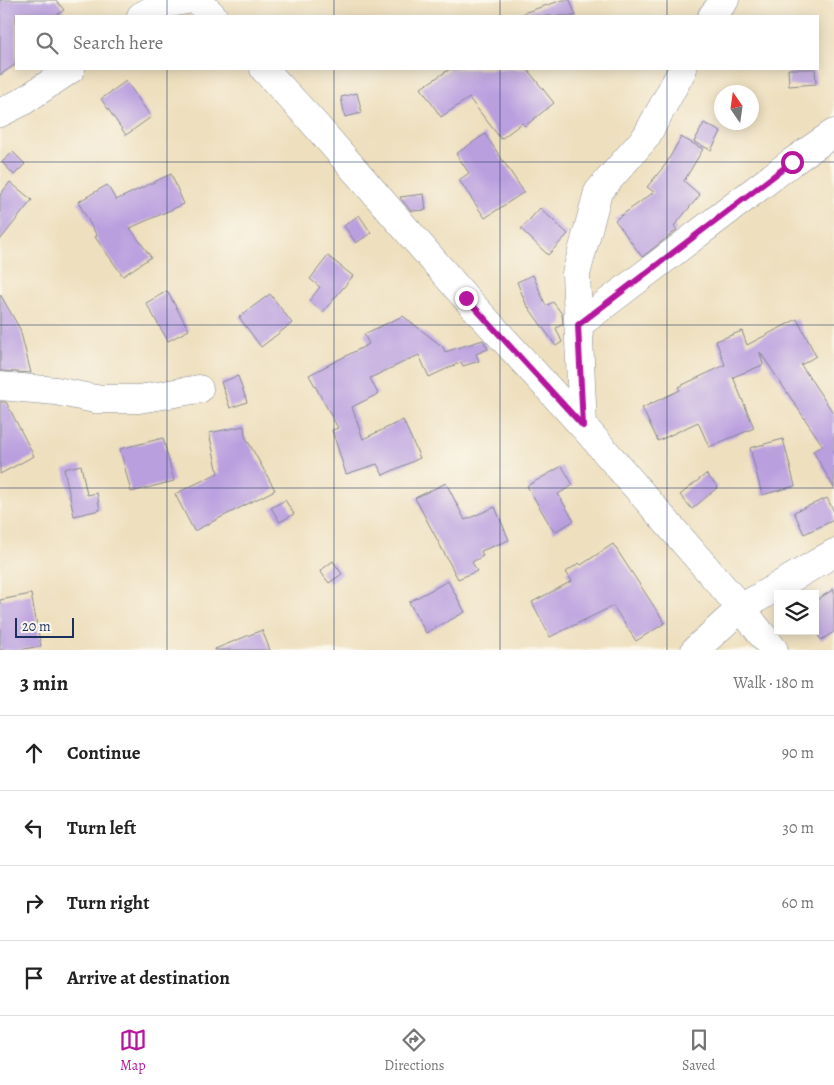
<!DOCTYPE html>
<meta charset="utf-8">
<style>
body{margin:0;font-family:Alegreya,serif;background:#f6f6f6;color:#222}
.controls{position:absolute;right:15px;bottom:15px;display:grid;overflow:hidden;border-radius:0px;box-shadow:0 2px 12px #0003}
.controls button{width:45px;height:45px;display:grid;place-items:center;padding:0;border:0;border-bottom:1px solid #e0e0e0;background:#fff;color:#222;font:25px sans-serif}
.compass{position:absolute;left:714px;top:85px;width:45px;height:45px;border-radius:50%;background:#fff;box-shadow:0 2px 12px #0003;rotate:347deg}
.scale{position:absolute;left:15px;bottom:12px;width:59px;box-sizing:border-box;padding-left:5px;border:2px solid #1b2f5e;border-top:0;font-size:14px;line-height:18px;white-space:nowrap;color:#1b2f5e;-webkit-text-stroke:4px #fbf7ec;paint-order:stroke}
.stop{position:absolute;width:15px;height:15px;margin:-11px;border:4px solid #b5179e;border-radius:50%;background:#fff}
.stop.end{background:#b5179e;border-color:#fff;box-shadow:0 1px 5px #0008}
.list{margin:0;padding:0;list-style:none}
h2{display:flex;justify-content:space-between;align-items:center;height:65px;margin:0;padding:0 20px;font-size:21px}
h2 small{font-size:16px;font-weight:400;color:#767676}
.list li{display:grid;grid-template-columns:32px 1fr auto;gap:15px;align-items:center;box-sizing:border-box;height:75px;padding:0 20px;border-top:1px solid #e0e0e0}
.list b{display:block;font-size:19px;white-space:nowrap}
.list em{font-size:16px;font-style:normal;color:#767676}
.icon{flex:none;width:28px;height:28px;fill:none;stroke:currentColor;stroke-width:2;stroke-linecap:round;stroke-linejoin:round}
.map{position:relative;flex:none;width:834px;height:650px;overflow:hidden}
.search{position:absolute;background:#fff;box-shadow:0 2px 12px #0003;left:15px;right:15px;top:15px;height:55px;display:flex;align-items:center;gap:12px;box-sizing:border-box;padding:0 18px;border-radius:0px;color:#767676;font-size:19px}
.sheet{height:365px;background:#fff}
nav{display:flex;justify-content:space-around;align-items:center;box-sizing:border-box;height:70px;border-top:1px solid #e0e0e0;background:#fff;font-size:14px;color:#767676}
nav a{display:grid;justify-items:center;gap:2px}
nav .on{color:#b5179e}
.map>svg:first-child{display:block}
.building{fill:#ba9fdf}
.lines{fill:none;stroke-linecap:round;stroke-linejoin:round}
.minor-casing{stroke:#84878e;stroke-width:29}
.minor{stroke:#fff;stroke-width:28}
.route{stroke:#b5179e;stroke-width:6}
.grid{fill:none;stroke:#1b2f5e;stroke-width:1;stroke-opacity:0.55}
</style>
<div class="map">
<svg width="834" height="650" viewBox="0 0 834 650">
<rect width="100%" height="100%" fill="#fbf7ec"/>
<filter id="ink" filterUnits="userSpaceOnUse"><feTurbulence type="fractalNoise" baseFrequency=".02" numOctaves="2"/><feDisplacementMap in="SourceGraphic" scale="10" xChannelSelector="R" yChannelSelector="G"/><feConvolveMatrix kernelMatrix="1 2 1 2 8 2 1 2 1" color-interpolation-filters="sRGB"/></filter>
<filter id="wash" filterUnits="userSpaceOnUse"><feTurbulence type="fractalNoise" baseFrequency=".0096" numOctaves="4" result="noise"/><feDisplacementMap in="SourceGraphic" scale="20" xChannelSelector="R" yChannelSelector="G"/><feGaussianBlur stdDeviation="1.12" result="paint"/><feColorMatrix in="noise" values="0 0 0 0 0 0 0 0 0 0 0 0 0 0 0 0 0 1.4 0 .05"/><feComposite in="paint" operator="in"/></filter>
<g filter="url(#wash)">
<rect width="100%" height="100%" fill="#eedfbe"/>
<g id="blocks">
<path class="building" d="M0,0H56L64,10L55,16H16V64L0,75Z
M563,0H570L576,16H524L523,13Z
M450,69H527L554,103L525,126L522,123L501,139L469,98L441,117L421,88Z
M788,69H815L816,84L789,86Z
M126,81L151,117L126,135L101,99Z
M357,93L362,113L345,117L341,97Z
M704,123L721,132L711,150L694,142Z
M485,134L524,192L485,218L459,180L469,173L456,154Z
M681,137L703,149L684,181L700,195L674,226L677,230L642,257L615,220L654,192L647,187L666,164Z
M13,152L25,164L14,175L2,162Z
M171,174L184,204L130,228L151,257L123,276L95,237L97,236L78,202L107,185L116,200Z
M10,182L32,200L0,240V195Z
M424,194L426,210L411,211L401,199L400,197Z
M540,208L568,234L548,255L521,229Z
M359,215L371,233L356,243L344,226Z
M328,256L353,276L323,312L309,301L320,287L310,279Z
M533,275L546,306L553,302L562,314L563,324L556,328L562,342L556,346L526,304L517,282Z
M167,291L189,330L168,341L146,303Z
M0,294L20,329L31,373L0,371Z
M270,294L292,323L261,347L239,317Z
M403,316L443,347L445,352L483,340L488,349L476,354L479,361L463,366L461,362L429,377L419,355L370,378L378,394L352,407L363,439L403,420L420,458L383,475L377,464L346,474L332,430L338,428L309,375L369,344L364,334Z
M797,319L816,356L801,365L834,414V488L813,451L823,446L760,352L763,365L733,377L754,428L709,447L698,422L658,441L642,408L680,390L678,387L725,365L716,341L742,331L747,345Z
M238,376L247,402L230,408L221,382Z
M0,402H6L34,456L0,474Z
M244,426L245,436L275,490L194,531L175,494L218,473L209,433Z
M163,438L174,481L131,492L120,449Z
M783,439L795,486L762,495L750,448Z
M81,465L87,495L97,493L100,510L74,516L64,469Z
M562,466L573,485L558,494L574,521L554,532L527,486Z
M706,474L718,487L692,509L680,495Z
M446,483L465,520L495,507L509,540L481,551L483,556L472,562L477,571L458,579L415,498Z
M827,498L834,512V520L804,534L794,512Z
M285,500L294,514L280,522L271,508Z
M613,544L665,623L636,641L613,606L550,637L532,602L572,581L566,572L579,563L581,565Z
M333,561L342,574L329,583L320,571Z
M448,581L465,612L426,633L409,602Z
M834,589V632L821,640L815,630V601Z
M31,594L41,646L18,650H0V600Z
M262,630L270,650H215V649Z"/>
</g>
</g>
<g filter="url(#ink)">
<use href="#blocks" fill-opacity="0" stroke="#84878e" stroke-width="1"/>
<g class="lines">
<defs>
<path id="minor" d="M197,0L213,16
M141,16L164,4L187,0
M712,16L725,0
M264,69L313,122L466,298L591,435L741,608L774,650
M0,113L22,102L71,69
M578,325L792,162L834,133
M0,386L56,391L95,399H139L199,389
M583,426L576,274L598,192L646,137L683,69
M695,650L741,608L834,553"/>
</defs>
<use href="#minor" class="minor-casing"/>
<use href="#minor" class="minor"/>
</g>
</g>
<g class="lines" filter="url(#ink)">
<path class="route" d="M466,298L583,426L578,325L792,162"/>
</g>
<path class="grid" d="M167,0V16M334,0V16M500,0V16M667,0V16M167,69V650M334,69V650M500,69V650M667,69V650M0,162H834M0,325H834M0,488H834"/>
</svg>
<div class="controls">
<button><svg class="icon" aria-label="layers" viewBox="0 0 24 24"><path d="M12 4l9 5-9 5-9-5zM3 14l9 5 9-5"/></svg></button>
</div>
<svg class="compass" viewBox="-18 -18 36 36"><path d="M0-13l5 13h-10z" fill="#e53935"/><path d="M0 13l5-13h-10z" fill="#767676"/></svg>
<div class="scale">20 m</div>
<div class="stop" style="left:792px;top:162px"></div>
<div class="stop end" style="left:466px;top:298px"></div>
<div class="search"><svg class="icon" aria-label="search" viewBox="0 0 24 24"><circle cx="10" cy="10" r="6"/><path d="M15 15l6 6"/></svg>Search here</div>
</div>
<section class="sheet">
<h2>3 min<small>Walk · 180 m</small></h2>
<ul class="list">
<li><svg class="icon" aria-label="ahead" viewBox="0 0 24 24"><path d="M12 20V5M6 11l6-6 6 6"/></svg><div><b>Continue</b></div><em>90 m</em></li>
<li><svg class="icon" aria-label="left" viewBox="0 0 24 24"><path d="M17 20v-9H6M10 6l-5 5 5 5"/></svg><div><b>Turn left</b></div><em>30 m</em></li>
<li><svg class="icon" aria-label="right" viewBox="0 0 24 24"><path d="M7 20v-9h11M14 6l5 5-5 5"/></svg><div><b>Turn right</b></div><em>60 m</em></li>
<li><svg class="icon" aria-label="arrive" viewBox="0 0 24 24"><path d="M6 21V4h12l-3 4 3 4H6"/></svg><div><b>Arrive at destination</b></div></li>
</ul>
</section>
<nav>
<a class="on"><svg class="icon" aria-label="map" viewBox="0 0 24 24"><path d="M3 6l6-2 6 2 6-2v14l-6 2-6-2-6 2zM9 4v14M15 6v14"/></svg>Map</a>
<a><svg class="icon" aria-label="directions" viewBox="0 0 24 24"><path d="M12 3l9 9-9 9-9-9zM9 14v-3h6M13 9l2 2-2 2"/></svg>Directions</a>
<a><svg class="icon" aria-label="saved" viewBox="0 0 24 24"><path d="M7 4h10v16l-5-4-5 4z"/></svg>Saved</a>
</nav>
